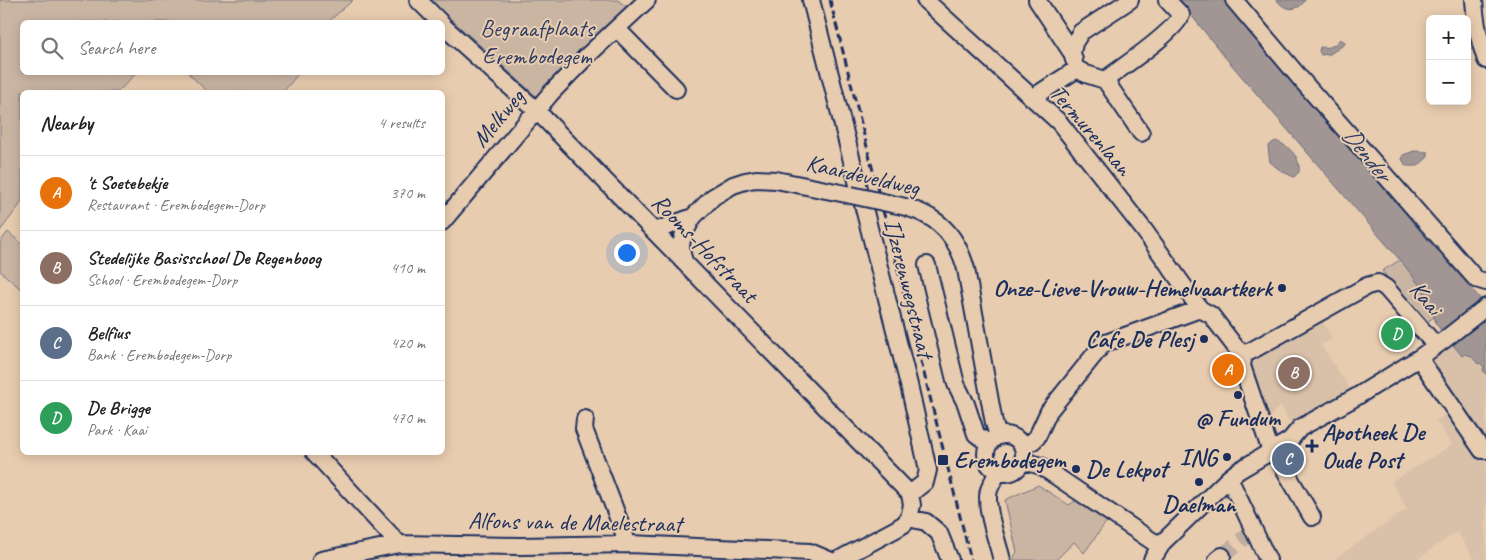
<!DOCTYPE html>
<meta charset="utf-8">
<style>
body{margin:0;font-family:Caveat,sans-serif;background:#f6f6f6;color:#222}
.controls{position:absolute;right:15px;top:15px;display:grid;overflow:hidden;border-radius:8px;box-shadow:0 2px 12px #0003}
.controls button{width:45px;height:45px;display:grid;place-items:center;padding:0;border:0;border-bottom:1px solid #e0e0e0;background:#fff;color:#222;font:25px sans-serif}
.you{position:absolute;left:626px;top:252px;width:18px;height:18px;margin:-12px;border:4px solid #fff;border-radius:50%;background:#1a73e8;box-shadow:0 0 0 8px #1a73e833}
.badge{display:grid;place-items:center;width:32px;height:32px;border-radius:50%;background:#1b2f5e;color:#fff;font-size:16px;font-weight:700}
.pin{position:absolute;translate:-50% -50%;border:2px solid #fff;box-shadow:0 1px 5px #0006}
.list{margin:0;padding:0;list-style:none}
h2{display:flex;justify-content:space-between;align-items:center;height:65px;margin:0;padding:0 20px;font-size:21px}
h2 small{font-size:16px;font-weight:400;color:#767676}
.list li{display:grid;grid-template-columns:32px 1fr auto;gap:15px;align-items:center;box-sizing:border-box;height:75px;padding:0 20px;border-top:1px solid #e0e0e0}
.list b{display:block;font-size:19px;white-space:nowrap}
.list p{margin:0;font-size:16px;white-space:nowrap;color:#767676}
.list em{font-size:16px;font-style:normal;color:#767676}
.icon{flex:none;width:28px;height:28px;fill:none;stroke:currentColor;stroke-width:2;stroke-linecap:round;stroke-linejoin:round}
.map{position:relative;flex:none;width:1486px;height:560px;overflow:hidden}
.search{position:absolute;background:#fff;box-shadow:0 2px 12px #0003;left:20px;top:20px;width:425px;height:55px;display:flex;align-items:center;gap:12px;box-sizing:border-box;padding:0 18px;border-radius:8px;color:#767676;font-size:19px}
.panel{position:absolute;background:#fff;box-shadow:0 2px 12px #0003;left:20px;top:90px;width:425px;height:365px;border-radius:8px}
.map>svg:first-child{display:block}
.built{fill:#d9c0a9}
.green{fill:#cab5a3;stroke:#727280}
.water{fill:#a19694;stroke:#6b6d7e}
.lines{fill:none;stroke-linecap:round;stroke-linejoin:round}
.minor-tunnel{stroke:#bfad9f;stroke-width:16;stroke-dasharray:16 8;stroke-linecap:butt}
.minor-casing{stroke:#1b2f5e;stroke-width:20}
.minor{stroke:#e8ccaf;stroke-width:16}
.rail{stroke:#1b2f5e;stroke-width:3;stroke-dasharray:8 4;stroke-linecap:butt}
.minor-bridge-casing{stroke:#1b2f5e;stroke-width:20;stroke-linecap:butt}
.minor-bridge{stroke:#e8ccaf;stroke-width:16}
.poi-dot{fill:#1b2f5e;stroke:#e8ccaf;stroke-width:2}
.labels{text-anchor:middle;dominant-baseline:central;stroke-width:4;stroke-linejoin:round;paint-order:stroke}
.park-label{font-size:24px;fill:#2c3c65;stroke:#e8ccaf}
.street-label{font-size:24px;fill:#1b2f5e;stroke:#e8ccaf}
.poi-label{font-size:24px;font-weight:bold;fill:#1b2f5e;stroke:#e8ccaf;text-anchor:end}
.water-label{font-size:25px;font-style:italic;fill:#2f3e66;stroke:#e8ccaf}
</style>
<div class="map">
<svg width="1486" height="560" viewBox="0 0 1486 560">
<rect width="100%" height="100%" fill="#e8ccaf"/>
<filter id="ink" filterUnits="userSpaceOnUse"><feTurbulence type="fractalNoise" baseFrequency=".02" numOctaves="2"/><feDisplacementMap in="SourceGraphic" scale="10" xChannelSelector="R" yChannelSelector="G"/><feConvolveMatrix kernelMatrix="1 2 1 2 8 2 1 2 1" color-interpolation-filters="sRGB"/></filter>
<g filter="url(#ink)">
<path class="built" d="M1323,322L1332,339L1321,345L1352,392L1290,423L1281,406L1273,412V415L1267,418L1247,365Z
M1453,345L1462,356L1468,354L1478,364L1480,362L1484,367L1483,370L1486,374V560H1475L1457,532L1416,560H1333L1407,509L1391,482L1452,445L1436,421L1448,413L1419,367Z"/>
<path class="green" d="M0,0H353L328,22H22V72L136,73L118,92H22V202L0,231Z
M430,0H618L630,10L537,97Z
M188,73H299L283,92H208Z
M8,232L22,244V290L0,271V242Z
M1400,260C1415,277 1429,295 1434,317L1424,324L1382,271Z
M1038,485L1069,505L1078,499L1107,521L1084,553L1074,542L1056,560H1012L1017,552L1005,500Z"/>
<path class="water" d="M1179,0H1228L1361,158L1419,230L1486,305V374L1483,370L1484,367L1480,363L1478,364L1471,356L1465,354L1462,356L1436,324L1432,308L1426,294L1405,266L1224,56Z
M1277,0H1305C1299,12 1284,11 1277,0Z
M1340,39L1345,42V44L1330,54L1321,55L1319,51L1320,47C1330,48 1333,47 1340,39Z
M1276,141C1289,146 1301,157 1299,172L1294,177L1281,171L1270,162L1268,147L1272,143Z
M1414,151L1428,152V157L1418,166H1406L1402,159L1403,155Z"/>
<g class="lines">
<path class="minor-tunnel" d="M1222,556L1249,534"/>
<defs>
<path id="minor" d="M418,0L440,22
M811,0L909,385L928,470L925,482L910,494
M925,0L1059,122L1144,230L1200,309L1211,315L1237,349L1244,352H1249L1367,286L1378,283L1386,288L1436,346
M1037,0L1072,53L1074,60
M1234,0L1305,84L1476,279L1486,282
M1474,0C1475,21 1479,40 1486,60
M442,25L536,110L910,494L912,505L909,518
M617,29L676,89
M1072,53L1074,43L1081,32L1130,0
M1105,80C1122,67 1174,33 1181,15L1167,0
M1032,98L1077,69L1086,74L1105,80L1141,133
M892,204C931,211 955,229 966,269L994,423L998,436
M442,222L551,93L587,56L647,0
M655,231L693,217L713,197L733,185L745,181L756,179L776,180L851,195
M684,261C677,242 684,234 693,217
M927,265L956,384L966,404L976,434L989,444
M1244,352L1242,366L1271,452
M1419,358L1482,450H1486
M585,419L584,429L625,536L626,544
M986 454a19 19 0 1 1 38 0a19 19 0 1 1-38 0Z
M1023,446L1033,441L1037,437L1049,411L1103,344L1200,309
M1274,451L1312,517
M314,452L399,544
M1024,461L1041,466L1155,543L1163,542L1229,478L1238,471L1290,440L1300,428L1356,397L1419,358L1444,340L1486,307
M998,472C995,478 991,484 989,490C984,506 998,543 1002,560
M1229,478L1268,560
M909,518L926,522L939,533L950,560
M321,560L399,544L521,546L630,544L810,552L829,560
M838,560L896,529L904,524L909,518
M1152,560L1163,542
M1217,560L1222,556"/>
</defs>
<use href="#minor" class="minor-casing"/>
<use href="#minor" class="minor"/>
<path class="rail" d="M830,0L971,560"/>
<defs>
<path id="minor-bridge" d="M851,195L892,204"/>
</defs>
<use href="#minor-bridge" class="minor-bridge-casing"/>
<use href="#minor-bridge" class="minor-bridge"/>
</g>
</g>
<g class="poi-dot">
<circle cx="1282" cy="288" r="5"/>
<circle cx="1204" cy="339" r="5"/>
<circle cx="1238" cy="395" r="5"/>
<path d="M1309.5 438.5h5v5h5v5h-5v5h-5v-5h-5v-5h5z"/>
<circle cx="1227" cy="457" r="5"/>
<rect x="937" y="454" width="12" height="12" rx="2.5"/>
<circle cx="1076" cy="469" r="5"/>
<circle cx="1199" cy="482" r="5"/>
</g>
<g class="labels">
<g class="park-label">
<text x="537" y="28">Begraafplaats<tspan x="537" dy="28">Erembodegem</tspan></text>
</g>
<g class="street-label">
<text transform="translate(498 118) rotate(-50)">Melkweg</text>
<text transform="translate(1091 130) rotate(49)">Termurenlaan</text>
<text transform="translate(863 175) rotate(13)">Kaardeveldweg</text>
<text transform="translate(705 248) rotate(46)">Rooms-Hofstraat</text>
<text transform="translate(909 288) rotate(76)">IJzerenwegstraat</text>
<text transform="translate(1426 298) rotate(50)">Kaai</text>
<text transform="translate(575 522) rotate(1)">Alfons van de Maelestraat</text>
</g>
<g class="poi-label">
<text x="1272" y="288">Onze-Lieve-Vrouw-Hemelvaartkerk</text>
<text x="1194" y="339">Cafe De Plesj</text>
<text x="1238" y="418" text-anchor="middle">@ Fundum</text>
<text x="1322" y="432" text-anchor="start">Apotheek De<tspan x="1322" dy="28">Oude Post</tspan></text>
<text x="1217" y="457">ING</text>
<text x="954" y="460" text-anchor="start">Erembodegem</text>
<text x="1086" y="469" text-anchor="start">De Lekpot</text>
<text x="1199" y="504" text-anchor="middle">Daelman</text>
</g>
<g class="water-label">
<text transform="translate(1367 154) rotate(51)">Dender</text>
</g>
</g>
</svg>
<div class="controls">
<button>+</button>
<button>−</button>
</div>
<div class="you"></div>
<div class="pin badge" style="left:1228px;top:370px;background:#e8710a">A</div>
<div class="pin badge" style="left:1294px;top:373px;background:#8d6e63">B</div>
<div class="pin badge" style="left:1288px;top:459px;background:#5c6f8a">C</div>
<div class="pin badge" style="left:1397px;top:334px;background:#2e9e5b">D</div>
<div class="search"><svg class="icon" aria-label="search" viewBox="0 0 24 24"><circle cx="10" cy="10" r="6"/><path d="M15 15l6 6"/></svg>Search here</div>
<section class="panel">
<h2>Nearby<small>4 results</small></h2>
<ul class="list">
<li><span class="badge" style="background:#e8710a">A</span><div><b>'t Soetebekje</b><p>Restaurant · Erembodegem-Dorp</p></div><em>370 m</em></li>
<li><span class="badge" style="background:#8d6e63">B</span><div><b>Stedelijke Basisschool De Regenboog</b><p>School · Erembodegem-Dorp</p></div><em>410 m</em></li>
<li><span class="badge" style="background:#5c6f8a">C</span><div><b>Belfius</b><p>Bank · Erembodegem-Dorp</p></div><em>420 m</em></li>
<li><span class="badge" style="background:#2e9e5b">D</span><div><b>De Brigge</b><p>Park · Kaai</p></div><em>470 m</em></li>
</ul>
</section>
</div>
